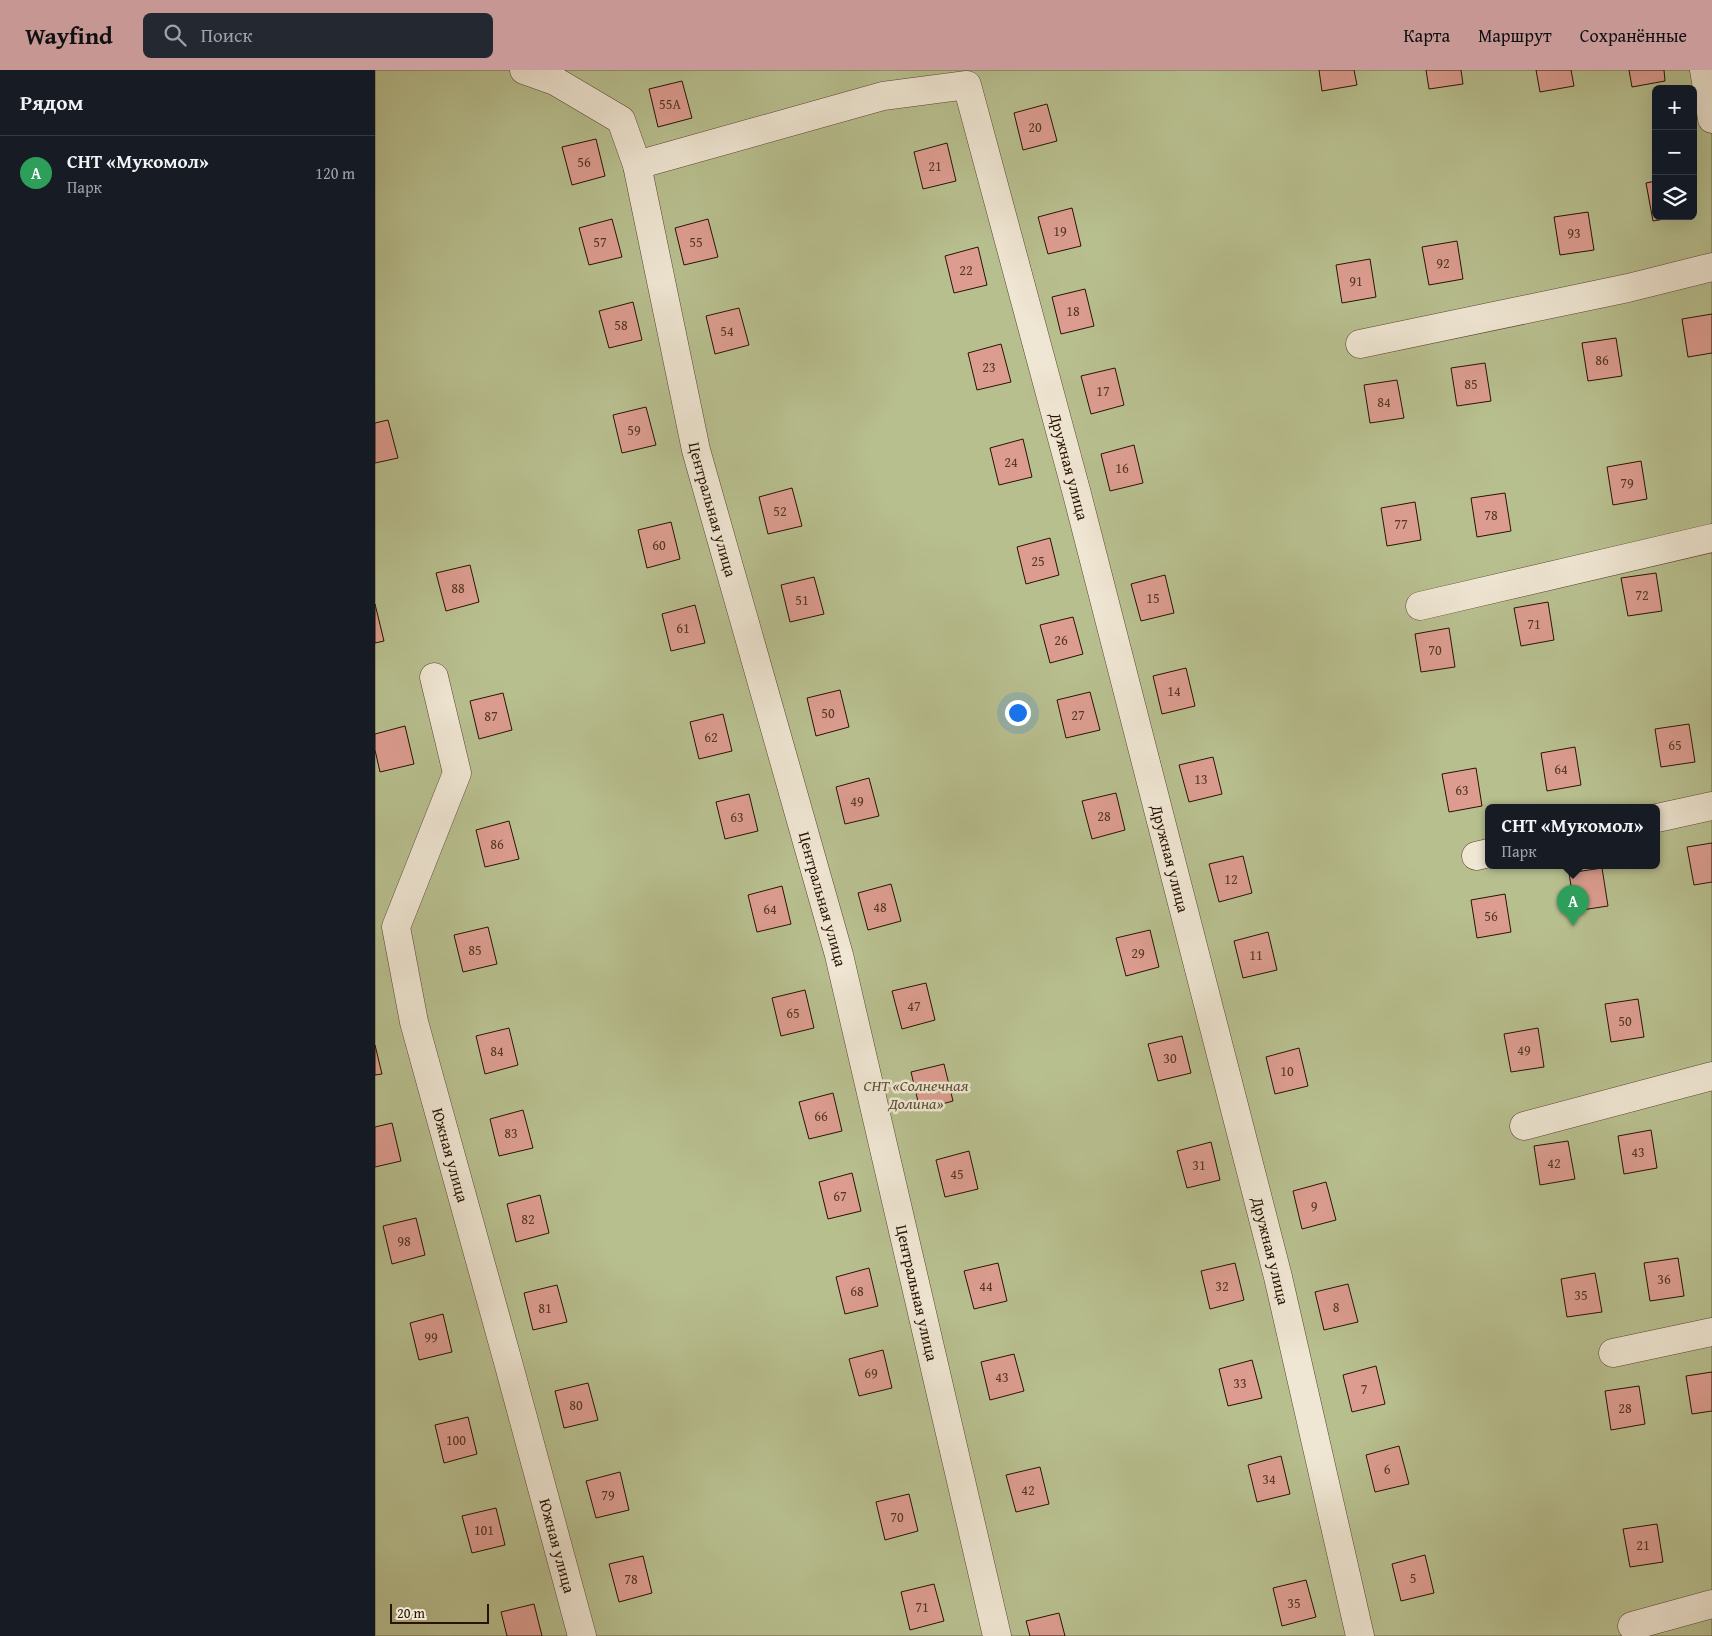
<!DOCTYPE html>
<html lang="ru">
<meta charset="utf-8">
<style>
body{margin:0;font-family:"Gentium Book Plus",serif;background:#242831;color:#f1f3f6}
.controls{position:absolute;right:15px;top:15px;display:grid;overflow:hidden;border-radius:8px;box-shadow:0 5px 20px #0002}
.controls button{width:45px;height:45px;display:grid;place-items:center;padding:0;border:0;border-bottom:1px solid #363941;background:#171b24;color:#f1f3f6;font:25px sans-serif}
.scale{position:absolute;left:15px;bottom:12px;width:99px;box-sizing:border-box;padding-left:5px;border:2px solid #271300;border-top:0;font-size:14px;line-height:18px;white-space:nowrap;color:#271300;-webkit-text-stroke:4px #efe6d3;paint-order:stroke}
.you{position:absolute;left:642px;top:642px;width:18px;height:18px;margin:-12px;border:4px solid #fff;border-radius:50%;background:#1a73e8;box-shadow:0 0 0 8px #1a73e833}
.badge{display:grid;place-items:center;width:32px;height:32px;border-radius:50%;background:#c59692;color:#fff;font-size:16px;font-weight:700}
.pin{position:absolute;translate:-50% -41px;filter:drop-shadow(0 1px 2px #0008)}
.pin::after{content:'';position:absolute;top:26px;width:18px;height:15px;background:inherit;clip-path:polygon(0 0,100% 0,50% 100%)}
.popup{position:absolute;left:1110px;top:734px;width:175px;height:65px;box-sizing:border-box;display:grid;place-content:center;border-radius:8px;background:#171b24;filter:drop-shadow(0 1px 4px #0005);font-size:16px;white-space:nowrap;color:#9ea1a6}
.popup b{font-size:19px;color:#f1f3f6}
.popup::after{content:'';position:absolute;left:50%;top:100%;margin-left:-10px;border:10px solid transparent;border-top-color:#171b24}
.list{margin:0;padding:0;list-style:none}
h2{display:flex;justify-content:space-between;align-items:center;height:65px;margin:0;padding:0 20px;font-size:21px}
h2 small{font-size:16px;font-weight:400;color:#9ea1a6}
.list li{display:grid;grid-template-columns:32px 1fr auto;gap:15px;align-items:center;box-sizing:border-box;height:75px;padding:0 20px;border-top:1px solid #363941}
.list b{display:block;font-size:19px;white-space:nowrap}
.list p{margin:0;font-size:16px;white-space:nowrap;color:#9ea1a6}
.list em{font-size:16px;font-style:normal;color:#9ea1a6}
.icon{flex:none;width:28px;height:28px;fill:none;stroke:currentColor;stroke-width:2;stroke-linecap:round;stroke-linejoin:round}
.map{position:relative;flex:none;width:1337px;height:1566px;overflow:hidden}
header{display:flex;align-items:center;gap:30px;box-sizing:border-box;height:70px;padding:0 25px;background:#c59692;color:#111}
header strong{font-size:24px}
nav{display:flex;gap:28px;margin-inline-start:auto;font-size:18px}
.search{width:350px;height:45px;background:#242831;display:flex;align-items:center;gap:12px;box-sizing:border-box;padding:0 18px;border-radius:8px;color:#9ea1a6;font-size:19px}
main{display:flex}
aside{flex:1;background:#171b24}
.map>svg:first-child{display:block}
.green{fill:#b8bf8f;stroke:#706948;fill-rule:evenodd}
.building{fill:#dc9d90;stroke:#271300}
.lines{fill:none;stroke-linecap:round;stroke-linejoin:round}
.street-casing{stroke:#57442f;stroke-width:29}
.street{stroke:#efe6d3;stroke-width:28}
.labels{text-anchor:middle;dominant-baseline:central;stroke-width:5;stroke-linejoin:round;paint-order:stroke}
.number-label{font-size:14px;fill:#543624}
.street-label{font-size:16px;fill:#271300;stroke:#efe6d3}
.park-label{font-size:16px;font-style:italic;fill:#5a4f32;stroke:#efe6d3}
</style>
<header>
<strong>Wayfind</strong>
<div class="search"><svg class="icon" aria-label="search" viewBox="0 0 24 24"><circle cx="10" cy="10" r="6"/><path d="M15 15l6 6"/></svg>Поиск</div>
<nav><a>Карта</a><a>Маршрут</a><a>Сохранённые</a></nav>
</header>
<main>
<aside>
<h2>Рядом<small></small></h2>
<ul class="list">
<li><span class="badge" style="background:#2e9e5b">A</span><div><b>СНТ «Мукомол»</b><p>Парк</p></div><em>120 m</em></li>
</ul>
</aside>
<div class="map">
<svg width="1337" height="1566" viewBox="0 0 1337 1566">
<rect width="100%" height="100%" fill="#e7d9bc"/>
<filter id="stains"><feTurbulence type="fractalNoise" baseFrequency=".004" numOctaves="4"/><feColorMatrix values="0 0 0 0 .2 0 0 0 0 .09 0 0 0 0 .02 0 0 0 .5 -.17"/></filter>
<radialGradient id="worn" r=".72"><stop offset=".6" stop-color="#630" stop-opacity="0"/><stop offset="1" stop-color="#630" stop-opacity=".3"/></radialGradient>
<path class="green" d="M0,0H1337V1566H0ZM1281,19H1318V146H1281ZM1114,737H1282V795H1114Z"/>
<path class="building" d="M944,0H979L982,15L947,21Z
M1051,0H1086L1088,14L1054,19Z
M1161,0H1196L1199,16L1165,22Z
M1254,0H1289L1290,11L1257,17Z
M307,11L317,48L283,57L274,19Z
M672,34L682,71L648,80L639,43Z
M221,69L230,106L197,115L187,77Z
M572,73L581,111L548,119L539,82Z
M1281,111V146H1307L1278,151L1271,113Z
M697,138L706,176L673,184L663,147Z
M1213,142L1219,180L1185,185L1179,147Z
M237,149L247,187L214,195L204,158Z
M333,149L343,187L309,195L300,158Z
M1082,171L1088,209L1054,215L1047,177Z
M603,177L612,215L579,223L570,186Z
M995,189L1001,227L967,233L961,195Z
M710,219L719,256L686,264L677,227Z
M258,232L267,270L234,278L224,241Z
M364,238L374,275L340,284L331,246Z
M1337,244V283L1313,287L1307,249Z
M1241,268L1247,306L1213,311L1207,273Z
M626,274L636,312L602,320L593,283Z
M1110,293L1116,331L1082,336L1076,298Z
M740,298L749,335L716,344L706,306Z
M1022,310L1029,348L995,353L989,315Z
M271,337L281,375L247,383L238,345Z
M13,350L23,388L0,393V353Z
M648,369L657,407L624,415L615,378Z
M759,375L768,413L735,421L726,384Z
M1266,391L1272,429L1238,435L1232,397Z
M417,418L427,456L393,464L384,427Z
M1130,423L1136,461L1102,467L1096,428Z
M1040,432L1046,470L1012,476L1006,438Z
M296,452L305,489L272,498L263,460Z
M675,468L684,505L651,514L642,477Z
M95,495L104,532L71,541L61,503Z
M1281,503L1287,541L1253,546L1246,508Z
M790,505L799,543L766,551L756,514Z
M439,507L449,544L415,552L406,515Z
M1173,532L1179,570L1146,576L1139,538Z
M0,534L9,571L0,573Z
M320,535L330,573L296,581L287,544Z
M698,547L708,584L675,593L665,555Z
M1074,558L1080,597L1046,602L1040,564Z
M811,598L820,636L787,644L778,606Z
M465,620L474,657L441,666L432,628Z
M715,622L725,660L691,668L682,630Z
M128,623L137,660L104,669L95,631Z
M348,644L357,681L324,689L315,652Z
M1314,654L1320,692L1286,697L1280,659Z
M30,656L39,694L5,702L0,680V664Z
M1200,677L1206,715L1172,721L1166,683Z
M838,687L847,724L814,732L804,695Z
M1101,698L1107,736L1074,742L1067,704Z
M494,708L504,746L470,754L461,717Z
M741,723L750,760L717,769L707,731Z
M374,724L383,761L350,769L341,732Z
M134,751L144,789L110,797L101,760Z
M1337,773V812L1319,815L1312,777Z
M868,786L877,823L844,832L834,794Z
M1227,798L1233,836L1200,841L1194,803Z
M516,814L526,851L493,860L483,823Z
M407,816L416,854L382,862L373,825Z
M1130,824L1136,862L1102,868L1096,830Z
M113,857L122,894L88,902L79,865Z
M775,860L784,897L751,906L741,868Z
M893,862L902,900L868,908L859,871Z
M551,913L560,950L527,959L517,921Z
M430,920L439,958L406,966L397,928Z
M1263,929L1269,967L1236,972L1230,934Z
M134,958L143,995L110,1004L101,966Z
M1163,958L1169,997L1136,1002L1129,964Z
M807,966L816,1003L783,1011L773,974Z
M0,975L7,1004L0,1005Z
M924,978L933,1016L900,1024L891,987Z
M569,994L578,1031L545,1040L536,1002Z
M458,1023L467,1061L434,1069L424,1032Z
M148,1040L158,1078L124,1086L115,1049Z
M17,1053L26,1091L0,1097V1057Z
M1276,1060L1282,1098L1249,1104L1243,1066Z
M1193,1071L1200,1109L1165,1115L1159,1076Z
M836,1072L845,1110L812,1118L802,1081Z
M594,1081L603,1119L570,1127L561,1090Z
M477,1103L486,1141L453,1149L444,1112Z
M951,1112L961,1150L927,1159L918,1121Z
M165,1125L174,1163L141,1172L132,1134Z
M41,1148L50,1185L17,1194L8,1156Z
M1303,1188L1309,1226L1275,1231L1269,1193Z
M623,1193L632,1231L599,1239L589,1201Z
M860,1193L869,1230L835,1239L826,1201Z
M494,1198L503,1236L470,1244L461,1207Z
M1220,1203L1227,1242L1192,1247L1186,1209Z
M973,1214L983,1252L949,1260L940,1222Z
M182,1215L192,1252L158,1260L149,1223Z
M68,1244L77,1282L44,1290L35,1253Z
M508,1280L517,1318L484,1326L474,1289Z
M639,1284L649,1321L615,1330L606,1292Z
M877,1290L887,1328L853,1336L844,1299Z
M1001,1296L1010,1334L977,1342L968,1305Z
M1337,1302V1341L1317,1344L1311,1306Z
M213,1313L223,1350L189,1358L180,1321Z
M1264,1316L1270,1354L1236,1360L1230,1321Z
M93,1347L102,1384L69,1393L60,1355Z
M1024,1376L1034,1414L1000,1422L991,1385Z
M906,1386L915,1424L882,1432L873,1395Z
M665,1397L674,1434L641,1442L631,1405Z
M245,1402L254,1440L221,1448L211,1411Z
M534,1424L543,1461L510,1470L501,1432Z
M121,1438L130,1475L97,1483L87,1446Z
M1282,1454L1288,1492L1255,1497L1248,1459Z
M1050,1485L1059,1523L1026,1531L1017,1494Z
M268,1486L277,1523L244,1532L234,1494Z
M931,1510L941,1547L907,1556L898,1518Z
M559,1514L569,1551L535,1560L526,1522Z
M159,1534L167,1566H132L126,1542Z
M684,1543L690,1566H655L651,1551Z"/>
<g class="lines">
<defs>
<g id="street">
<path id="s1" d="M149,0L180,11L246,50L262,95L321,380L464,885L622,1566"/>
<path d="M1329,0L1337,49"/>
<path id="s2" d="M262,95L508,26L592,15L702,424L903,1207L985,1566"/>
<path d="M985,274L1253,218L1337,197"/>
<path d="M1045,536L1337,468"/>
<path id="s3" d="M59,607L82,703L21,857L39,952L133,1292L207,1566"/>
<path d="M1282,748L1337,736"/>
<path d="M1101,786L1114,783"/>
<path d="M1149,1056L1337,1006"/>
<path d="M1238,1283L1337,1262"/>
<path d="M1257,1556L1337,1534"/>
</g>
</defs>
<use href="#street" class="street-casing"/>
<use href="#street" class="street"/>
</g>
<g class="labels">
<g class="number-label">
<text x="295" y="34">55А</text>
<text x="660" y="57">20</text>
<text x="209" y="92">56</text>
<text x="560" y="96">21</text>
<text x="685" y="161">19</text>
<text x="1199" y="163">93</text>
<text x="225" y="172">57</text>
<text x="321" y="172">55</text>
<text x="1068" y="193">92</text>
<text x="591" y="200">22</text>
<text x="981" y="211">91</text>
<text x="698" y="241">18</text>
<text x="246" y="255">58</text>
<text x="352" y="261">54</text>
<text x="1227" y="290">86</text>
<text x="614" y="297">23</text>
<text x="1096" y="314">85</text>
<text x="728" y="321">17</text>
<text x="1009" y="332">84</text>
<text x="259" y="360">59</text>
<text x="636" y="392">24</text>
<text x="747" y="398">16</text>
<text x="1252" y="413">79</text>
<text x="405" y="441">52</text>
<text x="1116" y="445">78</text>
<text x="1026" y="454">77</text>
<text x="284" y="475">60</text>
<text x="663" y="491">25</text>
<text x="83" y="518">88</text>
<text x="1267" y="525">72</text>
<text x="778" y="528">15</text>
<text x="427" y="530">51</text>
<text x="1159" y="554">71</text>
<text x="308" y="558">61</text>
<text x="686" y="570">26</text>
<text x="1060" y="580">70</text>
<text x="799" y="621">14</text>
<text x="453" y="643">50</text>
<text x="703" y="645">27</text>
<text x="116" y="646">87</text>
<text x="336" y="667">62</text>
<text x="1300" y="675">65</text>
<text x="1186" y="699">64</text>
<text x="826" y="709">13</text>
<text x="1087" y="720">63</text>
<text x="482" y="731">49</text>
<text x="729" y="746">28</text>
<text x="362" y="747">63</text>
<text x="122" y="774">86</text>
<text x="856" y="809">12</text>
<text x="505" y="837">48</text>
<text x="395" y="839">64</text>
<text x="1116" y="846">56</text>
<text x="100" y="880">85</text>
<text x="763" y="883">29</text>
<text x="881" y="885">11</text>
<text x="539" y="936">47</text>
<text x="418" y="943">65</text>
<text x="1250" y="951">50</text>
<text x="1149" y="980">49</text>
<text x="122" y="981">84</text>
<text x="795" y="988">30</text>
<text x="912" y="1001">10</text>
<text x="446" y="1046">66</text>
<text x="136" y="1063">83</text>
<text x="1263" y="1082">43</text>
<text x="1179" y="1093">42</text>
<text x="824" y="1095">31</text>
<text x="582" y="1104">45</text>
<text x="465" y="1126">67</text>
<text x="939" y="1136">9</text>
<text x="153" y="1149">82</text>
<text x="29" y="1171">98</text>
<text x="1289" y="1209">36</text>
<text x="611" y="1216">44</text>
<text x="847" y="1216">32</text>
<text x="482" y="1221">68</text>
<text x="1206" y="1225">35</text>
<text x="961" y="1237">8</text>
<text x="170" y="1238">81</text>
<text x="56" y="1267">99</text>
<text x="496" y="1303">69</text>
<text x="627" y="1307">43</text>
<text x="865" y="1313">33</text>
<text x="989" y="1319">7</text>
<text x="201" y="1335">80</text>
<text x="1250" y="1338">28</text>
<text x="81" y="1370">100</text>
<text x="1012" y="1399">6</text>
<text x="894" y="1409">34</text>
<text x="653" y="1420">42</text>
<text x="233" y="1425">79</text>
<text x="522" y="1447">70</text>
<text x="109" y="1460">101</text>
<text x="1268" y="1475">21</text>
<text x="1038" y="1508">5</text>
<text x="256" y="1509">78</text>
<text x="919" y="1533">35</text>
<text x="547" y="1537">71</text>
</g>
<g class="street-label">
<text stroke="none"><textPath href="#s2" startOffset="735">Дружная улица</textPath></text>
<text stroke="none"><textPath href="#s1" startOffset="510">Центральная улица</textPath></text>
<text stroke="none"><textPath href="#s2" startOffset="1140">Дружная улица</textPath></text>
<text stroke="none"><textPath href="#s1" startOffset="915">Центральная улица</textPath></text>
<text stroke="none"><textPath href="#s3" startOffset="499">Южная улица</textPath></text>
<text stroke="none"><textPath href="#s2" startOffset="1545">Дружная улица</textPath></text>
<text stroke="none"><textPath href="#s1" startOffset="1320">Центральная улица</textPath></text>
<text stroke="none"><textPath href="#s3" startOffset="904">Южная улица</textPath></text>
</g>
<g class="park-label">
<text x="541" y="1015">СНТ «Солнечная<tspan x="541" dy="18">Долина»</tspan></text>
</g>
</g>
<rect width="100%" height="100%" filter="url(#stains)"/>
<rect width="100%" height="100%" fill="url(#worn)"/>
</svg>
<div class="controls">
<button>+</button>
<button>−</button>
<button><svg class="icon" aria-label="layers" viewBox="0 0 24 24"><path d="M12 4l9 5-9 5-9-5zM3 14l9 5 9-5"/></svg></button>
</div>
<div class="scale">20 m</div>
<div class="you"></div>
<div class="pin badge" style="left:1198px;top:856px;background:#2e9e5b">A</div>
<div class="popup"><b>СНТ «Мукомол»</b>Парк</div>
</div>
</main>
